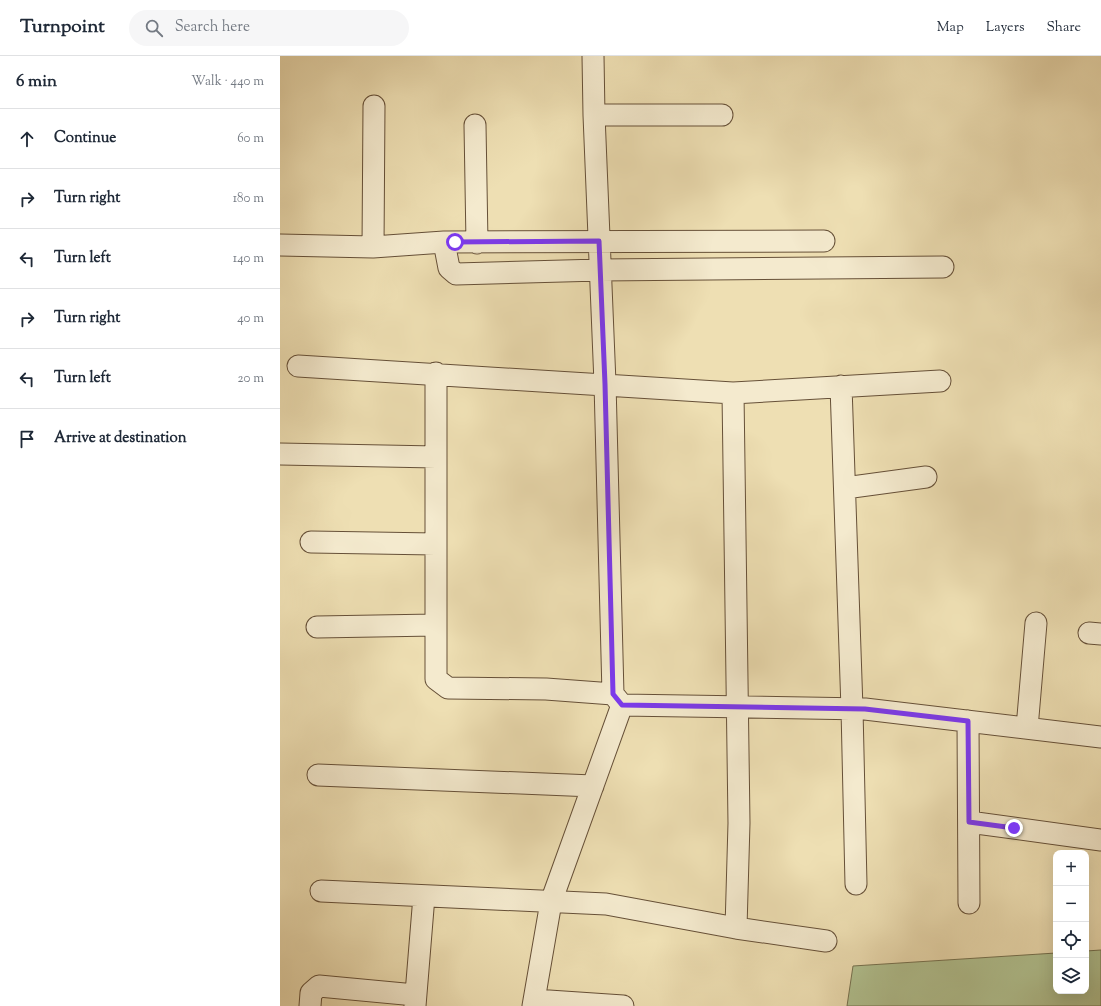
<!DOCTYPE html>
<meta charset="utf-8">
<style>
body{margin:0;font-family:"Sorts Mill Goudy",serif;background:#f6f6f7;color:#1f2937}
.controls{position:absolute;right:12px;bottom:12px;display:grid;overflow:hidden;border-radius:8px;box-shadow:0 4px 16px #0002}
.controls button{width:36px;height:36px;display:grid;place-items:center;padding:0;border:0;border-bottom:1px solid #e0e1e3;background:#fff;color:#1f2937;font:20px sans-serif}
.stop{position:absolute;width:12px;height:12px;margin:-9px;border:3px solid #7c3aed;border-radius:50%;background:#fff}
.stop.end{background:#7c3aed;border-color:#fff;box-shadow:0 1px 4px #0008}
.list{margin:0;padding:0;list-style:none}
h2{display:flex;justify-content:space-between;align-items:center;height:52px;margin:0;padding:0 16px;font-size:17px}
h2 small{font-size:13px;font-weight:400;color:#747a83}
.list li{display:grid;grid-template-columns:26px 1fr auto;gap:12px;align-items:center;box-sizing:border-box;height:60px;padding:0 16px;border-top:1px solid #e0e1e3}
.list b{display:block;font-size:15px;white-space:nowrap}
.list em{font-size:13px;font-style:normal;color:#747a83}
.icon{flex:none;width:22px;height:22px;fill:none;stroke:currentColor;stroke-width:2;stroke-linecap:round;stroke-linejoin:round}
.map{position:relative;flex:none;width:821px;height:950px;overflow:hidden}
header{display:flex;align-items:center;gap:24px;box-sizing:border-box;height:56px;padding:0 20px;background:#fff;border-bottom:1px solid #e0e1e3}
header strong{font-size:19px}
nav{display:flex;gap:22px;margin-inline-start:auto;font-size:14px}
.search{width:280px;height:36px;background:#f6f6f7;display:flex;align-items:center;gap:10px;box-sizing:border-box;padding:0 14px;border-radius:22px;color:#747a83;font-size:15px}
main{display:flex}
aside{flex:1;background:#fff}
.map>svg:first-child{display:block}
.green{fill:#b2c392;stroke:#767250}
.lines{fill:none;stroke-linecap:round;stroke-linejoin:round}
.street-casing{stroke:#665038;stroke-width:23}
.street{stroke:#f4eace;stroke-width:21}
.route{stroke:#7c3aed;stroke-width:5}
</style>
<header>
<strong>Turnpoint</strong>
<div class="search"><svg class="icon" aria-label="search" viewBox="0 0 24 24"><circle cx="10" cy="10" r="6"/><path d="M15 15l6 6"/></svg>Search here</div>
<nav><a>Map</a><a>Layers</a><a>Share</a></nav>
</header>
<main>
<aside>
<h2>6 min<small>Walk · 440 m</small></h2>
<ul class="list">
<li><svg class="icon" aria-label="ahead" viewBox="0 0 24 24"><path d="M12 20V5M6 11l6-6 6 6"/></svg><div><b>Continue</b></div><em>60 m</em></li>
<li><svg class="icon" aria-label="right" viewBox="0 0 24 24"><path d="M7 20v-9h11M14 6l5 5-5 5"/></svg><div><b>Turn right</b></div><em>180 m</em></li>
<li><svg class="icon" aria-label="left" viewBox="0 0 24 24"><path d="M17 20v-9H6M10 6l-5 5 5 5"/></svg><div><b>Turn left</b></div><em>140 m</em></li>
<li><svg class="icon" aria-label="right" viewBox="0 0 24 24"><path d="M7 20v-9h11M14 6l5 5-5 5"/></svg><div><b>Turn right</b></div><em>40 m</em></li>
<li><svg class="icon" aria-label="left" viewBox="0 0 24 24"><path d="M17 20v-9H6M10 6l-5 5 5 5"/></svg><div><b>Turn left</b></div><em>20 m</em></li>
<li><svg class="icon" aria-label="arrive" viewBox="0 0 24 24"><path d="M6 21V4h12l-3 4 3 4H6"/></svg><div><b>Arrive at destination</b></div></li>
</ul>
</aside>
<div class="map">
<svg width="821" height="950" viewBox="0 0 821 950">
<rect width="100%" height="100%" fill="#eedfb3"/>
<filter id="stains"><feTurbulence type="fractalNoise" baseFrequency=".005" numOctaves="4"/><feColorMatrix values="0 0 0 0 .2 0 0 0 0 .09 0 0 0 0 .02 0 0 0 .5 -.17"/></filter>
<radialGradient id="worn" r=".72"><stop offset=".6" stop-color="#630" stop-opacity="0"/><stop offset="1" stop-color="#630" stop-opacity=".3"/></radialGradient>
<path class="green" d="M821,894V950H567L573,910L776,897V935H806V895Z"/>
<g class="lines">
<defs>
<path id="street" d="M314,59H442
M195,69L197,187
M164,186L169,212L176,218L320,214L663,211
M0,189L93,191L164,186L544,185
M93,191L94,50
M18,310L453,337L660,325
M156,317V623L168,632L266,633L333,638
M561,330L572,653L576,828
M453,337L459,767L456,872
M0,398L156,401
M565,432L646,421
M31,486L155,488
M37,571L155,569
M809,577L821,578
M342,649L585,653L821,681
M688,665L689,847
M747,672L756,567
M38,719L313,730
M689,766L821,784
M41,835L326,848L456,872L546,885
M254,944L343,950
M30,950L31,937L39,930L135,939
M135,950L144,840
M253,950L271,846L342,649L333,638L325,327L314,59L313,0"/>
</defs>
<use href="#street" class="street-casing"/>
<use href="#street" class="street"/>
</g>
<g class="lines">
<path class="route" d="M175,186L319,185L325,328L333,638L342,649L585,653L688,665L689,766L734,772"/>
</g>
<rect width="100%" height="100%" filter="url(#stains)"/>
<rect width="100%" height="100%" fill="url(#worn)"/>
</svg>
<div class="controls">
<button>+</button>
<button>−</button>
<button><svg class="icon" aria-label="locate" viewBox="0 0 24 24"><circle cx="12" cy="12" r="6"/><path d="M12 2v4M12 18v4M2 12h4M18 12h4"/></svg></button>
<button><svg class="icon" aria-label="layers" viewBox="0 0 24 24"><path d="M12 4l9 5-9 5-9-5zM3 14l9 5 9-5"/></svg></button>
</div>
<div class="stop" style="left:175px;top:186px"></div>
<div class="stop end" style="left:734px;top:772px"></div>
</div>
</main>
